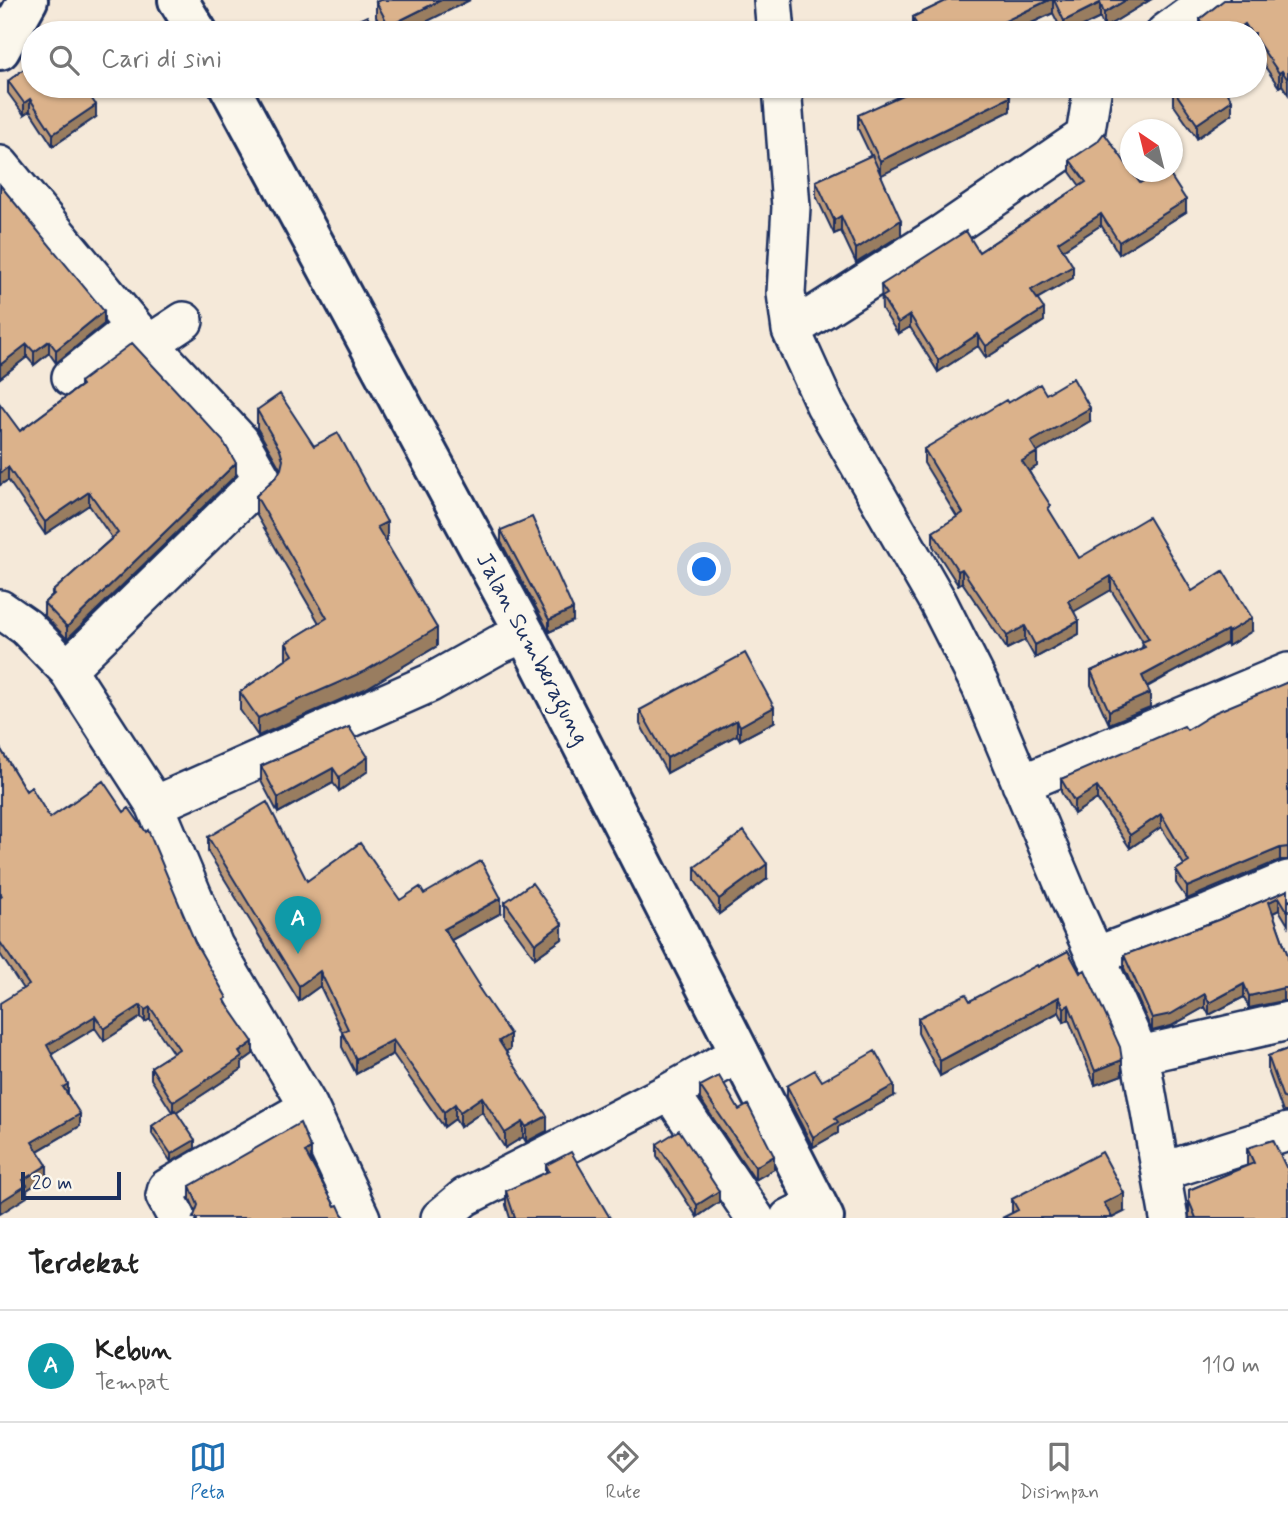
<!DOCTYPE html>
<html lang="id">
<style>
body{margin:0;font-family:Mynerve,sans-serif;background:#f6f6f6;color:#222}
.compass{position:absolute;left:1120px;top:119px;width:63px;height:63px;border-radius:50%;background:#fff;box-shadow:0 2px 5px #0004;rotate:325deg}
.scale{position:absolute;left:21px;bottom:18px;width:100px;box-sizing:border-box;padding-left:7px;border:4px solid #1b2f5e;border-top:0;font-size:19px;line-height:24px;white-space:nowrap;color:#1b2f5e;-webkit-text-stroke:5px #fbf7ec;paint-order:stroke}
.you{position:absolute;left:705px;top:570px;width:24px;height:24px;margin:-18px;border:5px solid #fff;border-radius:50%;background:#1a73e8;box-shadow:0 0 0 10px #1a73e833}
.badge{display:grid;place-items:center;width:46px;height:46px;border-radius:50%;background:#1f6fb2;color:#fff;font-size:23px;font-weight:700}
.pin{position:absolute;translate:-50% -58px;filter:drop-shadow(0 2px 4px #0008)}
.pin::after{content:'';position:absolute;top:37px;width:24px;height:21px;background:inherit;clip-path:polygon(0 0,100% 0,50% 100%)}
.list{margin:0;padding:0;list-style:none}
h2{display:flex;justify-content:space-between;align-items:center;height:91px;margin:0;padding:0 28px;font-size:30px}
h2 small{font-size:23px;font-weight:400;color:#767676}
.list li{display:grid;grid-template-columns:46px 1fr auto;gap:21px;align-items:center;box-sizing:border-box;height:112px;padding:0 28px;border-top:2px solid #e0e0e0}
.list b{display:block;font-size:26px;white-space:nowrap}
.list p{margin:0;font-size:23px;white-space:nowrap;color:#767676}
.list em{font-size:23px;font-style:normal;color:#767676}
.icon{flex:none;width:38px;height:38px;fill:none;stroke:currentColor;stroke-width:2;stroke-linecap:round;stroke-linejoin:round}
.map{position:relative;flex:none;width:1288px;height:1218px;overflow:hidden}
.search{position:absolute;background:#fff;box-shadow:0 2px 5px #0004;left:21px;right:21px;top:21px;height:77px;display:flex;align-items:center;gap:18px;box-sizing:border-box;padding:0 24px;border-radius:38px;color:#767676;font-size:26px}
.sheet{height:203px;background:#fff}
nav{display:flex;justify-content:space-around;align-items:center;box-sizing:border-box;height:98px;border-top:2px solid #e0e0e0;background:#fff;font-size:19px;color:#767676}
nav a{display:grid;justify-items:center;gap:4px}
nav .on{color:#1f6fb2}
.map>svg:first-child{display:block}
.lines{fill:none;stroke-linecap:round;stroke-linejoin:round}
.minor-casing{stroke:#1b2f5e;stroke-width:42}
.tertiary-casing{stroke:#1b2f5e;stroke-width:44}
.secondary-casing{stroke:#1b2f5e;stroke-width:44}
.minor{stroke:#fbf7ec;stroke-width:37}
.tertiary{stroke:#fbf7ec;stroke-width:38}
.secondary{stroke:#fbf7ec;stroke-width:38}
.wall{fill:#bc9978;stroke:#1b2f5e;stroke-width:2}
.shaded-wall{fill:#997d61;stroke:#1b2f5e;stroke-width:2}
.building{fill:#dbb28b;stroke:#1b2f5e;stroke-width:2}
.labels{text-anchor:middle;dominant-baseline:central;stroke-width:5;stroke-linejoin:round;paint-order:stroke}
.street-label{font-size:24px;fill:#1b2f5e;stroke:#fbf7ec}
</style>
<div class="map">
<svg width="1288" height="1218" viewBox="0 0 1288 1218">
<rect width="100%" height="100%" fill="#f5e9d9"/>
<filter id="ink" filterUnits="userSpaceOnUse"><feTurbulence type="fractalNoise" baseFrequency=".0143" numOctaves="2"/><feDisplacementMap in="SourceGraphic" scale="14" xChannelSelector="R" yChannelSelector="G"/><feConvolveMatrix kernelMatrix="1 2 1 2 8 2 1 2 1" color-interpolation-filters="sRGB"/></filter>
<g filter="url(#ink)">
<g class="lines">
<defs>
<path id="minor" d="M773,0L776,33
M1165,33L1210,0
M782,86L791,207L786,293L791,330L825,405L938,602L981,687L1071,902L1140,1055L1169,1218
M0,165L134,327L240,441L262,479L67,669
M791,330L943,233L1085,136L1093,86
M149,344L184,321
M71,377L134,327
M0,609L26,627L67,669L155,805L214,946L309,1107L361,1218
M1021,784L1288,672
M155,805L430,683L498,645L525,633
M1095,956L1210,913L1288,880
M1140,1055L1288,1021
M670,1092L755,1218
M1161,1172L1288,1132
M177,1218L165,1196L167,1188L309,1107
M440,1218L465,1197L670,1092L740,1053
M789,1218L817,1204"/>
<path id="tertiary" d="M178,0L198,33
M229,86L525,633L824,1218"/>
<path id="secondary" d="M0,50L28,0"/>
</defs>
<use href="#minor" class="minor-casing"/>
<use href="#tertiary" class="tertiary-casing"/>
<use href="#secondary" class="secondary-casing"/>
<use href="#minor" class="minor"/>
<use href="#tertiary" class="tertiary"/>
<use href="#secondary" class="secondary"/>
</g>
<path class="wall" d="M948,0H1150L1104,28L1100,18L1068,33H1063L1053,13L1010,33H913V17Z
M1288,0V94L1282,85L1279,87L1255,52V33H1200V19L1222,2Z
M376,2L404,33H385L376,17Z
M8,81L96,117L53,146L30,111L24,115L8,93Z
M1173,89L1232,114L1197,138L1173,104Z
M1010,111L881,175L901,235L856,263L841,231L834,234L816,196V181L871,156L858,129V115Z
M1070,160L1140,183L1186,212L1119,254L1101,225L1063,250L1073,278L1037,299L1044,321L986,358L978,346L938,372L910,327L898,334L882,309L881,285L979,252L1080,186L1070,172Z
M0,185L104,324L56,363L49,353L34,365L27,357L0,378Z
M80,382L236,475L67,639L44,615V603L52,595V592L112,538L89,505L45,534L8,480L0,485L20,431L80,386Z
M1046,394L1090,421L1037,452V466L1029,471L1051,514L1079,558L1192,591L1252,631L1228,646L1227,643L1147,687L1150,707L1109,724L1091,685V671L1142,648L1143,642L1111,590L1074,611L1079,634L1035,658L1025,640L1007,649L962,582L958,585L933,546V532L957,517L924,463V449L1008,403Z
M257,410L314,446L387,540L385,541L437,646L365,689L258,736L240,710V692L286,660V643L319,623L256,514V496L277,476L281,470L257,428Z
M501,530L573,621L549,632L501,542Z
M1288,682V860H1280L1187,899L1176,883V870L1184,865L1161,827L1130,848L1097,799L1074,814L1061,792V779L1187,730Z
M640,710L774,722L740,740L737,735L667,773L640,724Z
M349,727L368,771L339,791L333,783L278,813L261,781V766Z
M0,748L26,791L50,818L195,942L253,1054L242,1062V1069L176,1112L195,1148L171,1162L152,1134V1126L172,1112L151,1079V1067L173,1053L150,1019L145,1022L141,1017L104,1041L95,1028L52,1054L80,1126L38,1151L47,1177L27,1190V1197L23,989L0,954Z
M208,837L307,881L400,900L424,894L501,913L451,940L480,990L510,1049L506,1051L547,1131L526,1142L523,1137L505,1148L482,1112L460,1127L455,1119L444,1127L393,1054L356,1074L342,1047V1032L320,986L299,1001L208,852Z
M695,867L767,879L719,914L695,881Z
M1288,890V925L1279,910L1273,913L1288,956V1001H1283L1249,1008L1244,997L1209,1015L1205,1007L1171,1026L1152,1031L1124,968V955L1218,920Z
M505,902L562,939L535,958L505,917Z
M1068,951L1122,1075L1095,1085L1069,1020L1064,1022L1059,1012L940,1076L918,1033V1018L970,1001L1038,967Z
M1288,1049V1112H1283L1268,1070V1056Z
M822,1081L894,1096L838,1127V1133L813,1147L787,1097V1086Z
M700,1086L774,1169L755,1180L700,1099Z
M657,1144L719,1202L697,1217L657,1156Z
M1247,1148L1286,1167L1288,1218H1189V1190L1247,1166Z
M311,1162L335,1206L342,1214L194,1216L196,1212L190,1199V1186Z
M546,1165L610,1218H510L506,1205V1191L546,1173Z
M1012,1199L1124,1212L1112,1218L1012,1213Z"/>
<path class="shaded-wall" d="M441,0H470L404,33H389V26Z
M1049,0H1053V13L1010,33H980Z
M1126,0H1150L1104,28V13Z
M1100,3V18L1068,33H1064V21Z
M1245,24V33H1232Z
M1282,71V85L1279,87V73Z
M304,86H319L304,93Z
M1010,97V111L880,176V161Z
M30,99V111L24,115V103Z
M1232,100V114L1197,138V124Z
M96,105V117L53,146V134Z
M1186,200V212L1119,254V242Z
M1101,214V225L1058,253V242Z
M841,216V231L834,234V220Z
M901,220V235L856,263V249Z
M1073,266V278L1031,302V290Z
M1044,309V321L986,358V346Z
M104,311V324L56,363V350Z
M910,315V327L898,334V323Z
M978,334V346L938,372V360Z
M49,341V353L34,365V352Z
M27,344V357L0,378V365Z
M1090,408V421L1031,456V442Z
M1037,452V466L1022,475V461Z
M236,463V475L67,639V627Z
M8,467V480L0,485V473Z
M89,492V505L45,534V522Z
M387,522V540L377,545V527Z
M962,569V582L958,585V571Z
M1111,576V590L1068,615V601Z
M573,609V621L549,632V620Z
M1252,618V631L1228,646V632Z
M1079,621V634L1035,658V645Z
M1025,626V640L1007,649V636Z
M437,628V646L365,689L258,736V718Z
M1227,630V643L1142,689V676Z
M1150,693V707L1109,724V711Z
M774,707V722L740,740V726Z
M737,720V735L667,773V758Z
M368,757V771L339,791V777Z
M333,768V783L278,813V798Z
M1097,787V799L1074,814V801Z
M1161,814V827L1130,848V835Z
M1280,848V860L1187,899V887Z
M767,864V879L719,914V899Z
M1279,897V910L1269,915V902Z
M501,898V913L444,944V929Z
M562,924V939L535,958V944Z
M320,971V986L299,1001V986Z
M1244,984V997L1209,1015V1003Z
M1283,988V1001L1249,1008V996Z
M1205,994V1007L1171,1026L1152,1031V1018Z
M1059,997V1012L940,1076V1061Z
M141,1005V1017L104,1041V1029Z
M1069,1005V1020L1064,1022V1008Z
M150,1007V1019L145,1022V1010Z
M95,1016V1028L47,1057V1045Z
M510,1034V1049L499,1056V1041Z
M393,1040V1054L356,1074V1059Z
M253,1042V1054L242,1062V1069L173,1114V1102Z
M1122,1060V1075L1095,1085V1071Z
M68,1084V1096L63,1087Z
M894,1085V1096L838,1127V1133L813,1147V1137L835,1118Z
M482,1097V1112L460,1127V1112Z
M455,1104V1119L444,1127V1112Z
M80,1114V1126L32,1154V1142Z
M547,1116V1131L526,1142V1127Z
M523,1122V1137L505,1148V1133Z
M195,1140V1148L171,1162V1154Z
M311,1149V1162L305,1165V1152Z
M774,1156V1169L755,1180V1167Z
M47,1165V1177L27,1190V1197L0,1214V1202L23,1180Z
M719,1191V1202L697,1217V1205Z
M1124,1193V1212L1112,1218L1104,1203Z"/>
<path class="building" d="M380,0H441L389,26L376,2Z
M948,0H1049L980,33H920L913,17Z
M1054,0H1126L1104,13L1100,3L1064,21Z
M1224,0H1288V80L1282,71L1279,73L1255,38V33H1251L1245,24L1232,33H1210L1200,19Z
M367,16L376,33H331Z
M33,62V86H83L96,105L53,134L30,99L24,103L8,81Z
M922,86H1004L1010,97L880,161L858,115Z
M1177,86H1223L1232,100L1197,124L1173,89Z
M1104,133L1140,183L1158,172H1168L1186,200L1119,242L1101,214L1058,242L1073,266L1031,290L1044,309L986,346L978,334L938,360L910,315L898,323L882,297L887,294L881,285L966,231L979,252L1086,182L1070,160L1097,142Z
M872,155L901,220L856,249L841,216L834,220L816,181Z
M0,185L104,311L56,350L49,341L34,352L27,344L0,365Z
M132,343L223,441L236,463L67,627L44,603L54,594L52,592L118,533L89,492L45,522L8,467L0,473V404L20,431L82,385L80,382Z
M1073,378L1090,408L1031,442L1037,452L1022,461L1051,506L1048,508L1079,558L1148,517L1192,591L1223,571L1252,618L1228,632L1227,630L1142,676L1150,693L1109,711L1091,671L1145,647L1142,642L1149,639L1111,576L1068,601L1079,621L1035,645L1025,626L1007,636L962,569L958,571L933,532L963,513L924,449L1006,400L1008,403L1040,384L1046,394Z
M280,394L314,446L338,433L387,522L377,527L437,628L365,671L258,718L240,692L293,655L286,643L327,618L256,496L277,476L281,469L283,460L280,450L257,410Z
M532,517L573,609L549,620L501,530Z
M745,653L774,707L740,726L737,720L667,758L640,710Z
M1288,682V847L1280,848L1187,887L1176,870L1189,862L1161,814L1130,835L1097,787L1074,801L1061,779L1184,726L1187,730L1216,712Z
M349,727L368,757L339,777L333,768L278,798L261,766Z
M0,748L26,791L31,787L50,818L103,781L124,812L129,808L146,832L148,830L195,942L227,998L224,1000L253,1042L239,1052L242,1057L173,1102L151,1067L179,1049L150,1007L145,1010L141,1005L104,1029L95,1016L47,1045L68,1084L63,1087L80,1114L32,1142L47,1165L23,1180L27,1185L0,1202V1003L29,985L0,942V898L2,896L0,892Z
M267,802L307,881L360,843L400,900L420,887L424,894L481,861L501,898L444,929L480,986L478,987L510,1034L499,1041L547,1116L526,1127L523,1122L505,1133L482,1097L460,1112L455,1104L444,1112L393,1040L356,1059L342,1032L348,1029L320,971L299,986L208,837Z
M744,831L767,864L719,899L695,867Z
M532,883L562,924L535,944L505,902Z
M1288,890V912L1279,897L1269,902L1288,956V988H1283L1249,996L1244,984L1209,1003L1205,994L1171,1014L1152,1018L1124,955L1218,920Z
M1068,951L1080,973L1085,970L1120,1047L1122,1060L1095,1071L1069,1005L1064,1008L1059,997L940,1061L918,1018L966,994L970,1001L1037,965L1038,967Z
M1288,1049V1099L1283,1098L1268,1056Z
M875,1051L894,1085L835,1118L838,1122L813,1137L787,1086L815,1070L822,1081Z
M719,1076L739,1110L748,1105L774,1156L755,1167L700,1086Z
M175,1110L195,1140L171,1154L152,1126Z
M300,1123L311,1149L305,1152L335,1206L338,1205L342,1214L346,1218H193L194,1216L198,1205L190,1186Z
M679,1130L719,1191L697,1205L657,1144Z
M1273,1140L1286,1167H1288V1218H1196L1189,1201V1190L1254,1163L1247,1148Z
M571,1152L610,1218H515L506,1191L549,1171L546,1165Z
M1102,1152L1124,1193L1104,1203L1112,1218H1002L1018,1210L1012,1199Z"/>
</g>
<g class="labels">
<g class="street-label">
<text transform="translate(532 649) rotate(62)">Jalan Sumberagung</text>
</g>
</g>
</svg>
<svg class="compass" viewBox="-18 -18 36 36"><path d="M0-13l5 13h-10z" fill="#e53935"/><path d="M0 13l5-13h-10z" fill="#767676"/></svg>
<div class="scale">20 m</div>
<div class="you"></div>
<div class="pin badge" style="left:298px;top:954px;background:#0f9aa8">A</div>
<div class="search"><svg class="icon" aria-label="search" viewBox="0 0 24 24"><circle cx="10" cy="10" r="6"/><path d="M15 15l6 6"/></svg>Cari di sini</div>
</div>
<section class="sheet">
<h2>Terdekat<small></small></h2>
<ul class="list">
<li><span class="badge" style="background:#0f9aa8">A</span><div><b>Kebun</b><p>Tempat</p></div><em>110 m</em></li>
</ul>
</section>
<nav>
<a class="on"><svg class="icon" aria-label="map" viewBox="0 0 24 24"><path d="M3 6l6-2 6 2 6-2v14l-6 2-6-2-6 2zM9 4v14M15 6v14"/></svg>Peta</a>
<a><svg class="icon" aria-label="directions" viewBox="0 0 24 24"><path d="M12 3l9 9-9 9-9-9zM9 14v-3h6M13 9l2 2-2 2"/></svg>Rute</a>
<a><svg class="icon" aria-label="saved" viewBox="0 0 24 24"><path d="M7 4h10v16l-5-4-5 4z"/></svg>Disimpan</a>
</nav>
